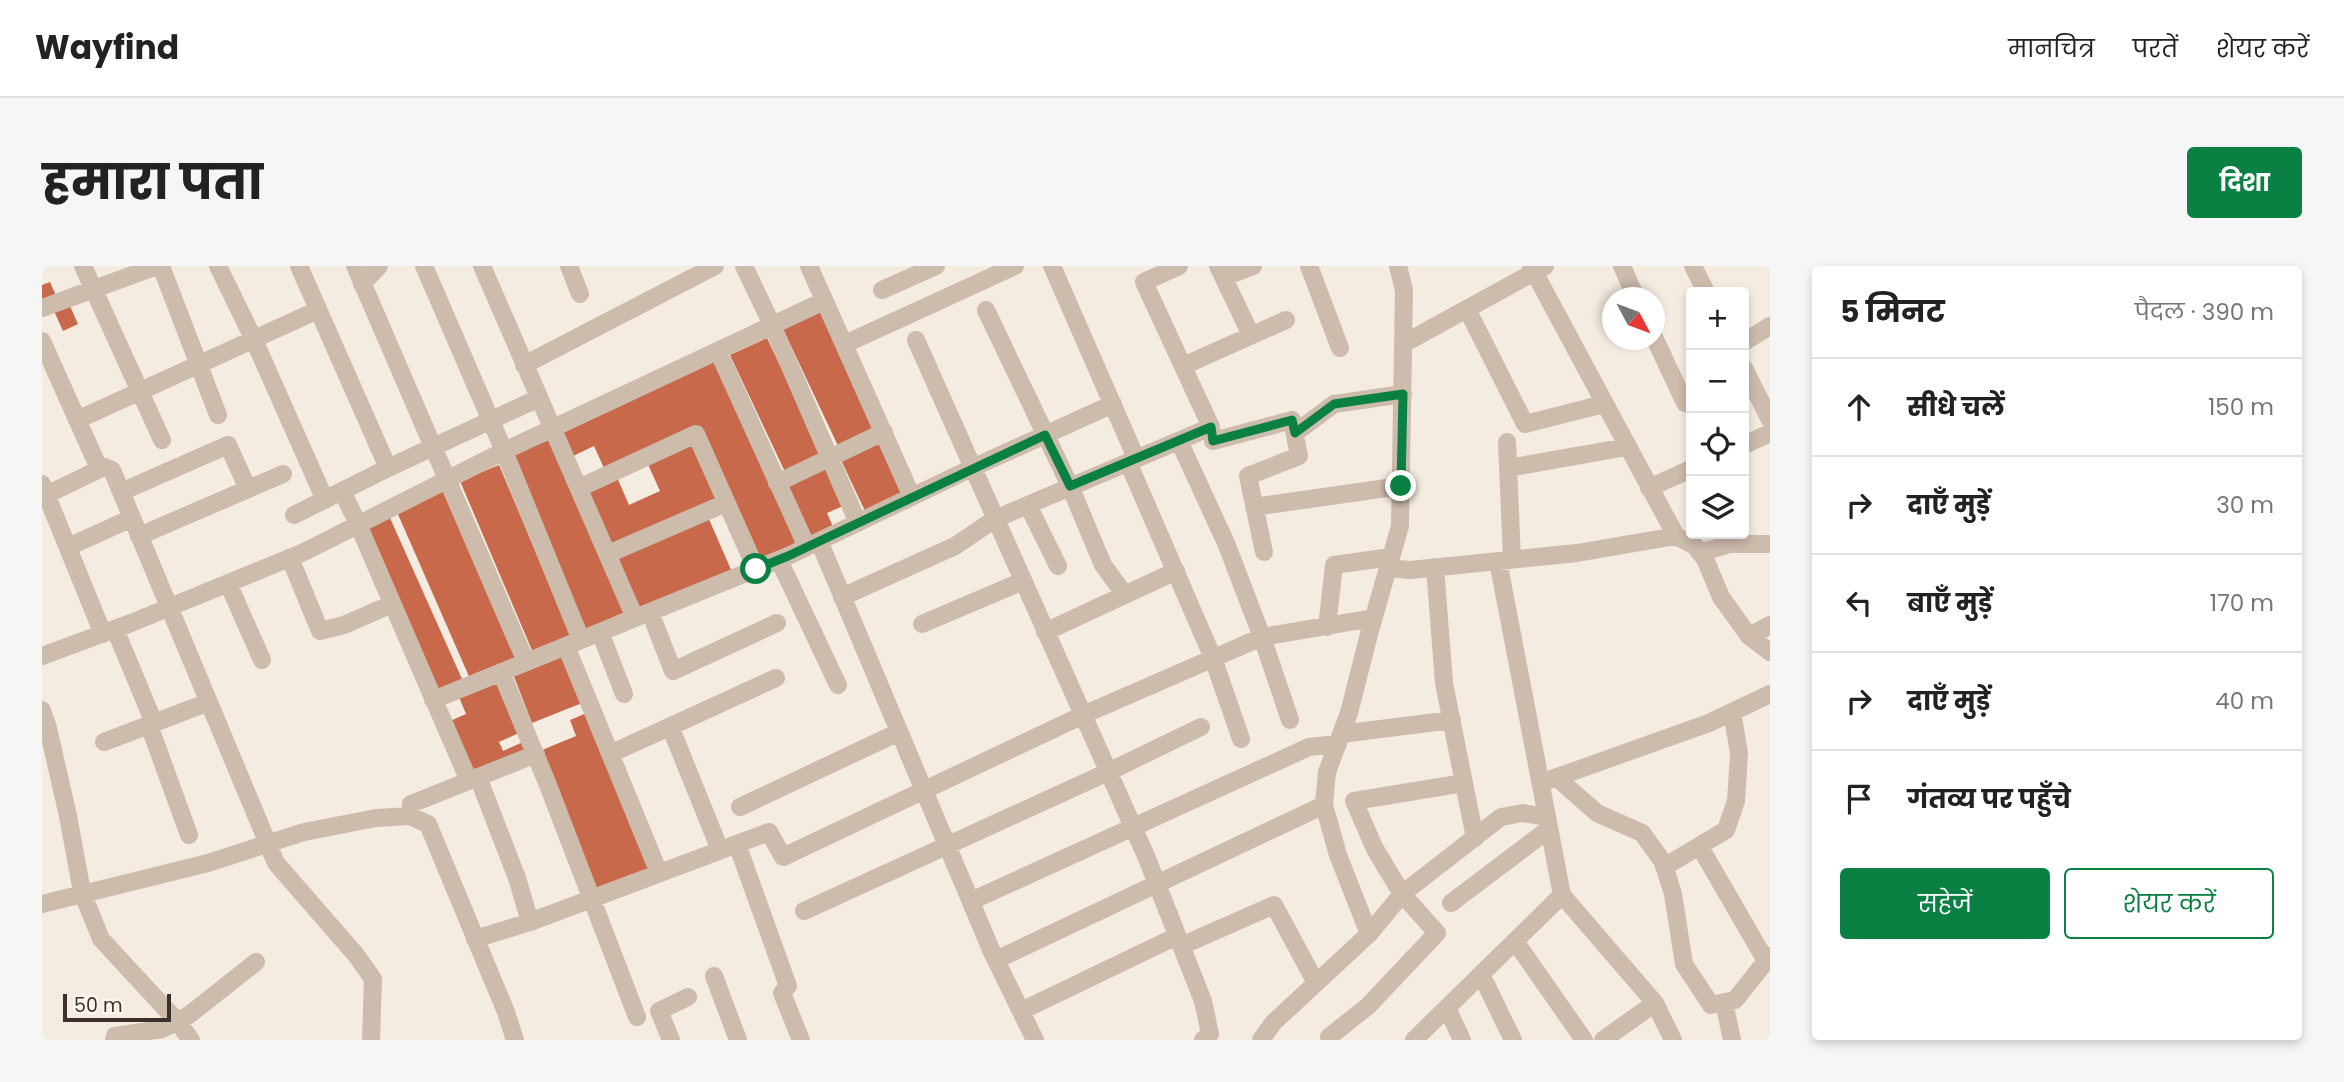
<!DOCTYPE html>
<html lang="hi">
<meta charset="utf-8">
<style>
body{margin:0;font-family:Poppins,"Noto Sans Devanagari",sans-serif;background:#f6f6f6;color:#222}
.controls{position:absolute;right:21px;top:21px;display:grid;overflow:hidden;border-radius:7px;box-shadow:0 4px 10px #0003}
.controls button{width:63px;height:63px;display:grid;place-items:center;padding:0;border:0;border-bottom:2px solid #e0e0e0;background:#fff;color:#222;font:35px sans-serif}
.compass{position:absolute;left:1560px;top:21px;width:63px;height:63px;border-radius:50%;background:#fff;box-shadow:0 4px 10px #0003;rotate:131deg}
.scale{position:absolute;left:21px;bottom:18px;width:108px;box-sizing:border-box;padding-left:7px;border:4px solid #3b302b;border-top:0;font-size:19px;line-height:24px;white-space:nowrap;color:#3b302b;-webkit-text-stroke:5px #fbf5ee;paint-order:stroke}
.stop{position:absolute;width:21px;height:21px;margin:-16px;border:5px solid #0b8043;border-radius:50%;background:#fff}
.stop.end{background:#0b8043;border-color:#fff;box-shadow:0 2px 7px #0008}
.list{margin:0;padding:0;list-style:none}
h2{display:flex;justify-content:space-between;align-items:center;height:91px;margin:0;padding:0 28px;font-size:30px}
h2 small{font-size:23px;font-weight:400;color:#767676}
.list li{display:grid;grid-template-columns:46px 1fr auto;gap:21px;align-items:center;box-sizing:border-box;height:98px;padding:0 28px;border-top:2px solid #e0e0e0}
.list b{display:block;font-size:26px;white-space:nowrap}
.list em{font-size:23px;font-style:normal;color:#767676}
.actions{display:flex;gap:14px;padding:21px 28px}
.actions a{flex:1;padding:16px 0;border:2px solid #0b8043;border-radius:7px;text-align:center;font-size:24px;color:#0b8043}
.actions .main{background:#0b8043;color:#fff}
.icon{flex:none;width:38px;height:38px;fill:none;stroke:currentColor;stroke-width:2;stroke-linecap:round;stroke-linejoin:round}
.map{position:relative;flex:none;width:1728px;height:774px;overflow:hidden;border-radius:7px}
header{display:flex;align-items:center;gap:42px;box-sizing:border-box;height:98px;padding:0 35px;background:#fff;border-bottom:2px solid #e0e0e0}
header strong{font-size:33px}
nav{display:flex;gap:38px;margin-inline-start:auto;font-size:24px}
.intro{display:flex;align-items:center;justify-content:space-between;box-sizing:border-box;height:168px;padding:0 42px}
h1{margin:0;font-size:49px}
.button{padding:18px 32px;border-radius:7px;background:#0b8043;color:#fff;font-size:24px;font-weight:700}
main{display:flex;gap:42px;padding:0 42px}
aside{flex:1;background:#fff;border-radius:7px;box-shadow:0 4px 10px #0003}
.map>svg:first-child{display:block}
.building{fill:#c8694b}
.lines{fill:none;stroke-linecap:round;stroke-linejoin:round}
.minor{stroke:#cdbbac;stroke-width:18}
.route{stroke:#0b8043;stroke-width:9}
</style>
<header>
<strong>Wayfind</strong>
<nav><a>मानचित्र</a><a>परतें</a><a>शेयर करें</a></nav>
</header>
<div class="intro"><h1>हमारा पता</h1><a class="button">दिशा</a></div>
<main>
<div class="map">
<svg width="1728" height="774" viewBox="0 0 1728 774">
<rect width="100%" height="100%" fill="#f4ebe1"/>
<path class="building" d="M8,16L15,32L0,38V19Z
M27,38L36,58L21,65L12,45Z
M778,45L834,164L797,182L741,63Z
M725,72L781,190L744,208L688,89Z
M672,95L755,279L718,296L656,160L562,202L552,180L529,191L518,166Z
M509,173L583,346L544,363L470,189Z
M649,174L676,236L570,283L543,223L574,209L587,239L618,225L604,194Z
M839,175L862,227L823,245L799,194Z
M784,198L801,240L785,247L792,263L769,273L744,216Z
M457,199L530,372L492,389L418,215Z
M407,223L481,392L429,415L355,246Z
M666,251L690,306L598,346L574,290Z
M348,252L420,413L397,424L325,263Z
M521,388L540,437L490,457L471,408Z
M456,413L479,466L457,476L461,485L483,475L487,484L432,508L408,455L424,448L417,431Z
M547,446L609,604L556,625L500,484L534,470L528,454Z"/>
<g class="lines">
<path class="minor" d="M41,0L120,174
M119,0L176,149
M176,0L212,74L283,234
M257,0L346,202
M313,0L484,396
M382,0L462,185L539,374
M440,0L593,352
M527,0L538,28
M702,0L730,59L816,257
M767,0L870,231
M1010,0L1094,192
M1137,0L1102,16L1169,161L1171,175L1250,154L1257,190L1206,210L1222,286
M1176,0L1209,69
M1267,0L1298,82
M1489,0L1634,270L1653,280L1663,293L1679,331L1707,370L1728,386
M1580,0L1594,32
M1651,0L1664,26
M1182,11L1211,0
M320,18L337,0
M840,24L894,0
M0,42L115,0
M1425,43L1483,158L1562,138
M944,44L1028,220L1061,299L1083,329
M1612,71L1643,137
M874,74L1104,590L1161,735L1168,768L1161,774
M0,75L55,198L70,204L234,597L314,689L331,713L329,774
M1702,76L1728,60
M803,78L973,0
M1361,78L1503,0
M676,85L765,281
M482,99L673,0
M1141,100L1244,54
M1702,102L1728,154
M35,154L276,44
M1253,167L1292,138L1361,128
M1137,175L1184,277L1220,371L1248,454
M1465,176L1470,293
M1702,179L1728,167
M1086,196L1171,392L1199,473
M1466,202L1585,181
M735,217L842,166
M0,218L61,368
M537,222L654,168L714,303
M1607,222L1649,203
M300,225L316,258L427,515
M79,226L186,179L206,223
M4,229L62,201
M986,239L1016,300
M1212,241L1359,220
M252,249L346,202L497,132
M97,270L241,208
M777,275L950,686L993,774
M26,281L90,252
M1658,287L1688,278H1728
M566,288L684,237
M248,292L278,365L302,359L350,338
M737,294L796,419
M1456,295L1520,629L1613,737L1631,774
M1393,301L1402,417L1433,572
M1345,302L1368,304L1535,287L1634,270
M186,317L220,394
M800,331L913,280L953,253L1169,161
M608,346L631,405L735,357
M880,358L981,315
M1285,361L1292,299L1349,291
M73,363L112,457
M558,366L582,428
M1003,366L1134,305
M1707,370L1728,359
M524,380L617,607
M0,390L89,357L262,286L462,185L782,35
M459,406L506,519L595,751
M391,434L746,290L930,202L1071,138
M0,444L6,462L26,550L40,626L59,673L135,755L149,774
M107,459L147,569
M628,460L678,584
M1299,468L1410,454
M62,476L167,436
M568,488L734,412
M436,511L475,612L488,656
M1514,511L1555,547L1600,567L1621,596L1631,628L1642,698L1669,739L1693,734L1728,690
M1507,514L1667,457L1728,428
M1422,517L1312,535L1333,583L1360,628L1459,551L1481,547L1504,551
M698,541L857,466
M368,550L369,538L494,488
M695,578L727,566L741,591L1041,449L1220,371L1331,352
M1658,581L1724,695
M1622,601L1684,564L1694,535L1697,487L1690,446
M929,635L1267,481L1296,478
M1409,637L1507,563
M0,638L166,597L262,566L334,552L368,550L386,558L464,746L473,774
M762,645L1066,506L1159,461
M433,673L488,656L695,578L746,720L740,727L759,774
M1473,675L1542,774
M1139,680L1232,639L1274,717
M954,694L1282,539
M1439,708L1471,774
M672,710L696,774
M1682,736L1690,774
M1405,742L1420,774
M979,745L1135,670
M1287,771L1326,740L1395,667L1360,628L1327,668
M72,774L73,770L120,763L147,749L214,696
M629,774L617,745L646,731
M1219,774L1231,757L1327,668L1296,589L1282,539L1285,506L1307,447L1327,368L1358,260L1362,24L1356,0
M1372,774L1520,629
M1561,774L1613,737"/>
</g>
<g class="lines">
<path class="route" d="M714,303L746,290L1003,169L1028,220L1169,161L1171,175L1250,154L1253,167L1292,138L1361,128L1359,220"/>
</g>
</svg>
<div class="controls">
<button>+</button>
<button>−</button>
<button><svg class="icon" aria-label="locate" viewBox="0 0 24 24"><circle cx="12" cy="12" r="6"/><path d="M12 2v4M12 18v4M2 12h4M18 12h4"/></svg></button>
<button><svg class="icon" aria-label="layers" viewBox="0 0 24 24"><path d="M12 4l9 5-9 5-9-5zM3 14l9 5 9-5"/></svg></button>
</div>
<svg class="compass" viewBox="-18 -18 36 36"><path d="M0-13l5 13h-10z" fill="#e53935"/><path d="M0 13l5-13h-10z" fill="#767676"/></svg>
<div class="scale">50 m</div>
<div class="stop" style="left:714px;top:303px"></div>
<div class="stop end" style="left:1359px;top:220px"></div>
</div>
<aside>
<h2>5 मिनट<small>पैदल · 390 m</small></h2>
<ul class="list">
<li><svg class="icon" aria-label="ahead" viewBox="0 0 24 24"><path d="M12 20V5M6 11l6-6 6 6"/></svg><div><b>सीधे चलें</b></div><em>150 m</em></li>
<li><svg class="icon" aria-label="right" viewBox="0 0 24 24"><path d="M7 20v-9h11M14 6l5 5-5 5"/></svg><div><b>दाएँ मुड़ें</b></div><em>30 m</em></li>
<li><svg class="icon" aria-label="left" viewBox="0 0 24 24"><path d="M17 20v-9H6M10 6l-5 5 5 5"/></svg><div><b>बाएँ मुड़ें</b></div><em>170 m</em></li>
<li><svg class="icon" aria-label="right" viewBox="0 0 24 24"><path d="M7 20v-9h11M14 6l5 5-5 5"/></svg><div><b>दाएँ मुड़ें</b></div><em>40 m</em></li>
<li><svg class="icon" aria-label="arrive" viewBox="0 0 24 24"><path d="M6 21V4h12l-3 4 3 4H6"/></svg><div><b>गंतव्य पर पहुँचे</b></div></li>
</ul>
<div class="actions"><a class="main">सहेजें</a><a>शेयर करें</a></div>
</aside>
</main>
